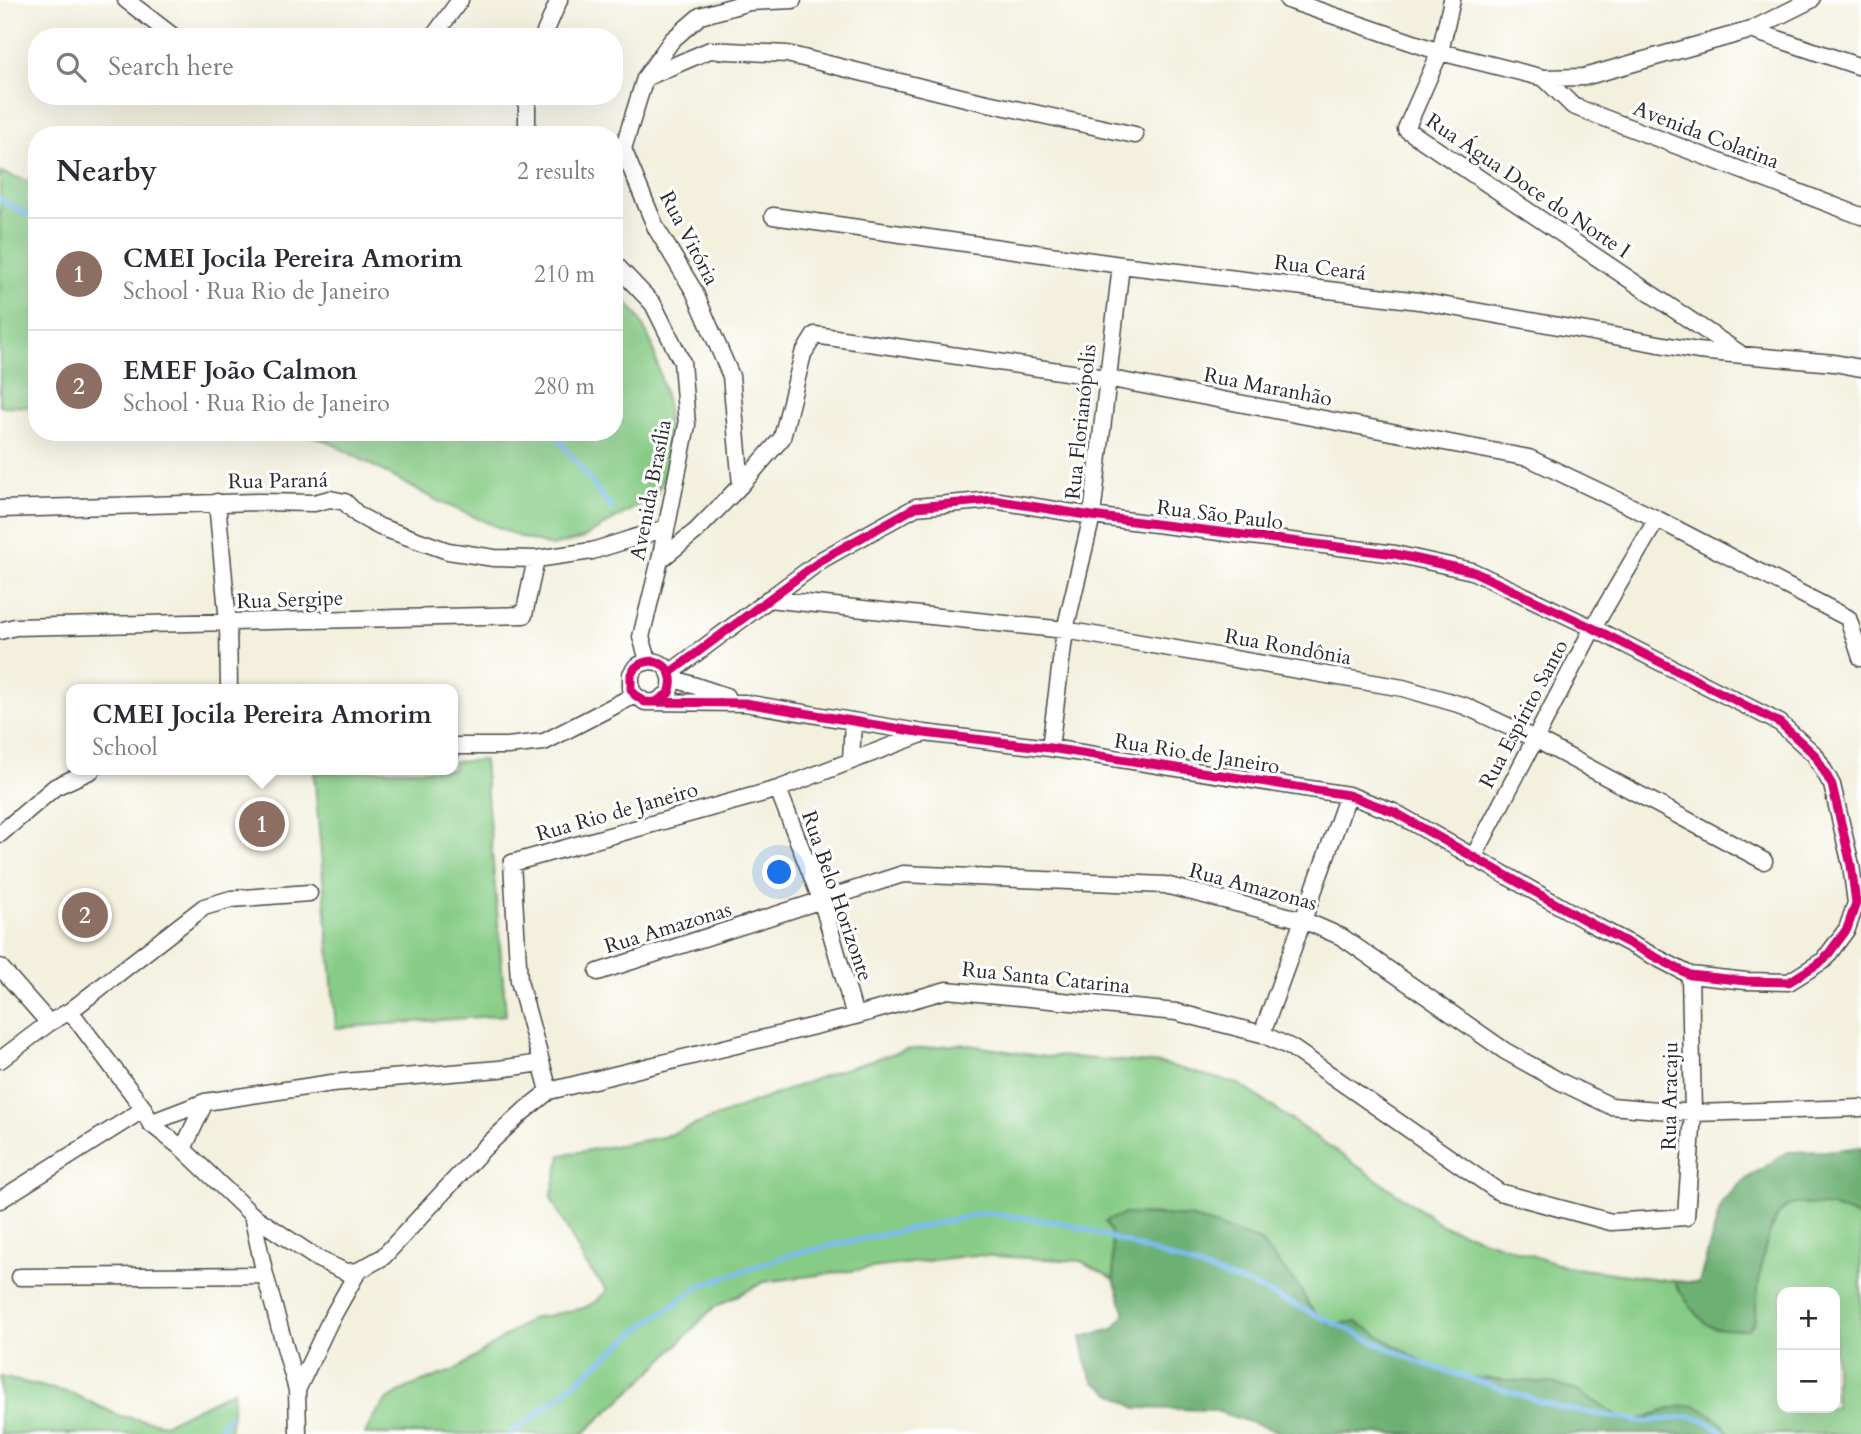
<!DOCTYPE html>
<meta charset="utf-8">
<style>
body{margin:0;font-family:Cardo,serif;background:#f2f2f3;color:#2b2b33}
.controls{position:absolute;right:21px;bottom:21px;display:grid;overflow:hidden;border-radius:14px;box-shadow:0 7px 28px #0002}
.controls button{width:63px;height:63px;display:grid;place-items:center;padding:0;border:0;border-bottom:2px solid #e1e1e2;background:#fff;color:#2b2b33;font:35px sans-serif}
.you{position:absolute;left:780px;top:873px;width:24px;height:24px;margin:-18px;border:5px solid #fff;border-radius:50%;background:#1a73e8;box-shadow:0 0 0 10px #1a73e833}
.badge{display:grid;place-items:center;width:46px;height:46px;border-radius:50%;background:#111827;color:#fff;font-size:23px;font-weight:700}
.pin{position:absolute;translate:-50% -50%;border:4px solid #fff;box-shadow:0 2px 7px #0006}
.popup{position:absolute;left:66px;top:684px;width:392px;height:91px;box-sizing:border-box;display:grid;place-content:center;border-radius:14px;background:#fff;filter:drop-shadow(0 2px 5px #0005);font-size:23px;white-space:nowrap;color:#7c7c81}
.popup b{font-size:26px;color:#2b2b33}
.popup::after{content:'';position:absolute;left:50%;top:100%;margin-left:-14px;border:14px solid transparent;border-top-color:#fff}
.list{margin:0;padding:0;list-style:none}
h2{display:flex;justify-content:space-between;align-items:center;height:91px;margin:0;padding:0 28px;font-size:30px}
h2 small{font-size:23px;font-weight:400;color:#7c7c81}
.list li{display:grid;grid-template-columns:46px 1fr auto;gap:21px;align-items:center;box-sizing:border-box;height:112px;padding:0 28px;border-top:2px solid #e1e1e2}
.list b{display:block;font-size:26px;white-space:nowrap}
.list p{margin:0;font-size:23px;white-space:nowrap;color:#7c7c81}
.list em{font-size:23px;font-style:normal;color:#7c7c81}
.icon{flex:none;width:38px;height:38px;fill:none;stroke:currentColor;stroke-width:2;stroke-linecap:round;stroke-linejoin:round}
.map{position:relative;flex:none;width:1861px;height:1434px;overflow:hidden}
.search{position:absolute;background:#fff;box-shadow:0 7px 28px #0002;left:28px;top:28px;width:595px;height:77px;display:flex;align-items:center;gap:18px;box-sizing:border-box;padding:0 24px;border-radius:28px;color:#7c7c81;font-size:26px}
.panel{position:absolute;background:#fff;box-shadow:0 7px 28px #0002;left:28px;top:126px;width:595px;height:315px;border-radius:28px}
.map>svg:first-child{display:block}
.green{fill:#87cc86;stroke:#597c58;stroke-width:2;fill-rule:evenodd}
.forest{fill:#6db073;stroke:#4c6e4f;stroke-width:2}
.lines{fill:none;stroke-linecap:round;stroke-linejoin:round}
.stream{stroke:#7cbdf1;stroke-width:5}
.minor-casing{stroke:#494946;stroke-width:19}
.minor{stroke:#fff;stroke-width:16}
.cycleway-casing{stroke:#fff;stroke-width:13}
.cycleway{stroke:#d6006c;stroke-width:9}
.labels{text-anchor:middle;dominant-baseline:central;stroke-width:6;stroke-linejoin:round;paint-order:stroke}
.street-label{font-size:21px;fill:#2b2b2b;stroke:#fff}
</style>
<div class="map">
<svg width="1861" height="1434" viewBox="0 0 1861 1434">
<rect width="100%" height="100%" fill="#fff"/>
<filter id="ink" filterUnits="userSpaceOnUse"><feTurbulence type="fractalNoise" baseFrequency=".0143" numOctaves="2"/><feDisplacementMap in="SourceGraphic" scale="14" xChannelSelector="R" yChannelSelector="G"/><feConvolveMatrix kernelMatrix="1 2 1 2 8 2 1 2 1" color-interpolation-filters="sRGB"/></filter>
<filter id="wash" filterUnits="userSpaceOnUse"><feTurbulence type="fractalNoise" baseFrequency=".00686" numOctaves="4" result="noise"/><feDisplacementMap in="SourceGraphic" scale="28" xChannelSelector="R" yChannelSelector="G"/><feGaussianBlur stdDeviation="1.57" result="paint"/><feColorMatrix in="noise" values="0 0 0 0 0 0 0 0 0 0 0 0 0 0 0 0 0 1.4 0 .05"/><feComposite in="paint" operator="in"/></filter>
<g filter="url(#wash)">
<rect width="100%" height="100%" fill="#f3f0de"/>
<path class="green" d="M0,172L37,184V407L0,406Z
M614,286L638,316L652,344L667,403L668,467L656,495L581,539L551,546L520,537L436,500L329,442L301,432H614Z
M484,760L506,1015L336,1028L314,773L361,770H453V762Z
M962,1044L1046,1057L1056,1056L1164,1064L1241,1085L1444,1226L1566,1267L1674,1281L1680,1292L1754,1323C1758,1295 1761,1228 1784,1209C1792,1202 1805,1204 1815,1205C1834,1207 1844,1209 1861,1219V1434H1730L1722,1423L1682,1406L1630,1423L1577,1391L1551,1383L1461,1377L1425,1363L1356,1322L1329,1324L1309,1306L1300,1288L1201,1220C1171,1213 1134,1211 1105,1221L1111,1233L1114,1279L1081,1261L973,1255L764,1282L713,1308L650,1373L583,1434H365L373,1417L386,1401L409,1387L457,1369L531,1319L584,1308L597,1301L607,1290L586,1265L551,1198L561,1155L663,1137L834,1072L905,1050ZM1782,1292H1835V1408H1782Z
M0,1377L71,1393L120,1416L165,1424L234,1390L230,1434H0Z"/>
<path class="forest" d="M1861,1147V1219C1844,1209 1834,1207 1815,1205C1805,1204 1792,1202 1784,1209C1761,1228 1758,1295 1754,1323L1747,1329C1736,1329 1719,1331 1708,1325C1698,1319 1680,1291 1674,1281L1699,1283L1722,1202L1743,1181L1787,1152L1827,1151Z
M1124,1214L1190,1217L1259,1240L1300,1288L1309,1306L1329,1324L1356,1322L1425,1363L1461,1377L1551,1383L1577,1391L1630,1423C1645,1418 1681,1402 1695,1406C1708,1410 1722,1424 1730,1434H1286L1213,1410L1136,1408L1094,1382L1087,1367L1081,1337L1114,1329L1125,1314L1114,1279L1111,1233L1105,1221Z"/>
<g class="lines">
<path class="stream" d="M0,199L37,221
M553,432L612,509
M216,1434L229,1416
M509,1434L528,1422L643,1326L700,1286L793,1254L985,1213L1065,1223L1124,1242L1253,1286L1421,1363L1561,1408L1645,1422L1691,1416L1706,1421L1724,1434"/>
</g>
</g>
<g filter="url(#ink)">
<g class="lines">
<defs>
<path id="minor" d="M126,0L174,37
M1288,0L1440,52L1544,78L1584,77L1751,30L1811,0
M1452,0L1440,52L1406,129L1739,353
M1751,30L1861,67
M433,37L460,0
M543,37L559,0
M645,78L710,50L787,54L969,99L1135,135
M1544,78L1573,106L1861,216
M527,135V96
M773,216L1121,265L1419,301L1698,351L1834,363L1861,368
M614,263L653,304L682,362L687,425L660,560L641,637L648,660
M741,485L782,438L803,354L815,335L1106,378L1529,458L1657,519L1848,618L1861,658
M217,502L228,623L229,689
M0,509L258,502L314,503L330,499L345,502L358,515L380,527L448,551L494,558L536,559L592,551L666,528
M660,560L696,531L741,485L731,376L694,291L656,228L623,149L645,78L672,40L700,16L749,2L793,0
M768,599L1065,630L1403,688L1465,706L1535,739L1764,861
M0,631L15,627L524,615L536,559
M672,678L726,696
M656,702L669,693C679,669 655,651 635,668L631,674V689L635,695L645,702L745,703L924,733L1050,748L1348,795L1394,812L1590,923L1690,975L1746,981L1789,982L1824,960L1847,929L1856,903L1851,865L1832,785L1815,755L1780,723L1593,628L1472,571L1395,554L1092,516L993,500L916,507L823,559L671,672
M453,746H507L544,742L635,695
M1050,748L1065,630L1092,516L1121,265
M851,761L853,721
M778,789L822,902L855,1016
M0,834L55,787L92,770
M1473,858L1593,628L1657,519
M0,967L49,1023
M598,972L903,874L1165,885L1303,920L1342,937L1505,1051L1561,1082L1611,1106L1693,1113L1861,1108
M70,1011L144,1109L150,1123L183,1149L252,1215L318,1259L346,1272L358,1271L383,1257L484,1148L524,1111L549,1091L855,1016L947,990L1176,1012L1262,1034L1292,1048L1499,1192L1611,1222L1686,1217L1693,1113L1690,975
M1262,1034L1348,795
M0,1060L49,1023L70,1011L204,907L231,899L309,893
M549,1091L519,981L512,863L778,789L922,734
M150,1123L205,1102L332,1083L499,1069L541,1063
M183,1149L205,1102
M0,1200L144,1109
M252,1215L265,1275L297,1390L298,1434
M20,1277L265,1275
M297,1390L330,1321L358,1271"/>
</defs>
<use href="#minor" class="minor-casing"/>
<use href="#minor" class="minor"/>
<defs>
<path id="cycleway" d="M656,702L669,693C679,669 655,651 635,668L631,674V689L635,695L645,702L745,703L924,733L1050,748L1348,795L1394,812L1590,923L1690,975L1746,981L1789,982L1824,960L1847,929L1856,903L1851,865L1832,785L1815,755L1780,723L1593,628L1472,571L1395,554L1092,516L993,500L916,507L823,559L671,672"/>
</defs>
<use href="#cycleway" class="cycleway-casing"/>
<use href="#cycleway" class="cycleway"/>
</g>
</g>
<g class="labels">
<g class="street-label">
<text transform="translate(1706 135) rotate(21)">Avenida Colatina</text>
<text transform="translate(1528 186) rotate(34)">Rua Água Doce do Norte I</text>
<text transform="translate(689 238) rotate(62)">Rua Vitória</text>
<text transform="translate(1320 268) rotate(7)">Rua Ceará</text>
<text transform="translate(1268 387) rotate(11)">Rua Maranhão</text>
<text transform="translate(1081 422) rotate(-84)">Rua Florianópolis</text>
<text transform="translate(278 481) rotate(-1)">Rua Paraná</text>
<text transform="translate(651 490) rotate(-79)">Avenida Brasília</text>
<text transform="translate(1220 515) rotate(7)">Rua São Paulo</text>
<text transform="translate(290 600) rotate(-2)">Rua Sergipe</text>
<text transform="translate(1288 647) rotate(10)">Rua Rondônia</text>
<text transform="translate(1524 714) rotate(-62)">Rua Espírito Santo</text>
<text transform="translate(1197 754) rotate(9)">Rua Rio de Janeiro</text>
<text transform="translate(617 812) rotate(-16)">Rua Rio de Janeiro</text>
<text transform="translate(1253 887) rotate(15)">Rua Amazonas</text>
<text transform="translate(837 896) rotate(71)">Rua Belo Horizonte</text>
<text transform="translate(668 928) rotate(-17)">Rua Amazonas</text>
<text transform="translate(1046 978) rotate(6)">Rua Santa Catarina</text>
<text transform="translate(1670 1096) rotate(-89)">Rua Aracaju</text>
</g>
</g>
</svg>
<div class="controls">
<button>+</button>
<button>−</button>
</div>
<div class="you"></div>
<div class="pin badge" style="left:262px;top:824px;background:#8d6e63">1</div>
<div class="popup"><b>CMEI Jocila Pereira Amorim</b>School</div>
<div class="pin badge" style="left:85px;top:915px;background:#8d6e63">2</div>
<div class="search"><svg class="icon" aria-label="search" viewBox="0 0 24 24"><circle cx="10" cy="10" r="6"/><path d="M15 15l6 6"/></svg>Search here</div>
<section class="panel">
<h2>Nearby<small>2 results</small></h2>
<ul class="list">
<li><span class="badge" style="background:#8d6e63">1</span><div><b>CMEI Jocila Pereira Amorim</b><p>School · Rua Rio de Janeiro</p></div><em>210 m</em></li>
<li><span class="badge" style="background:#8d6e63">2</span><div><b>EMEF João Calmon</b><p>School · Rua Rio de Janeiro</p></div><em>280 m</em></li>
</ul>
</section>
</div>
